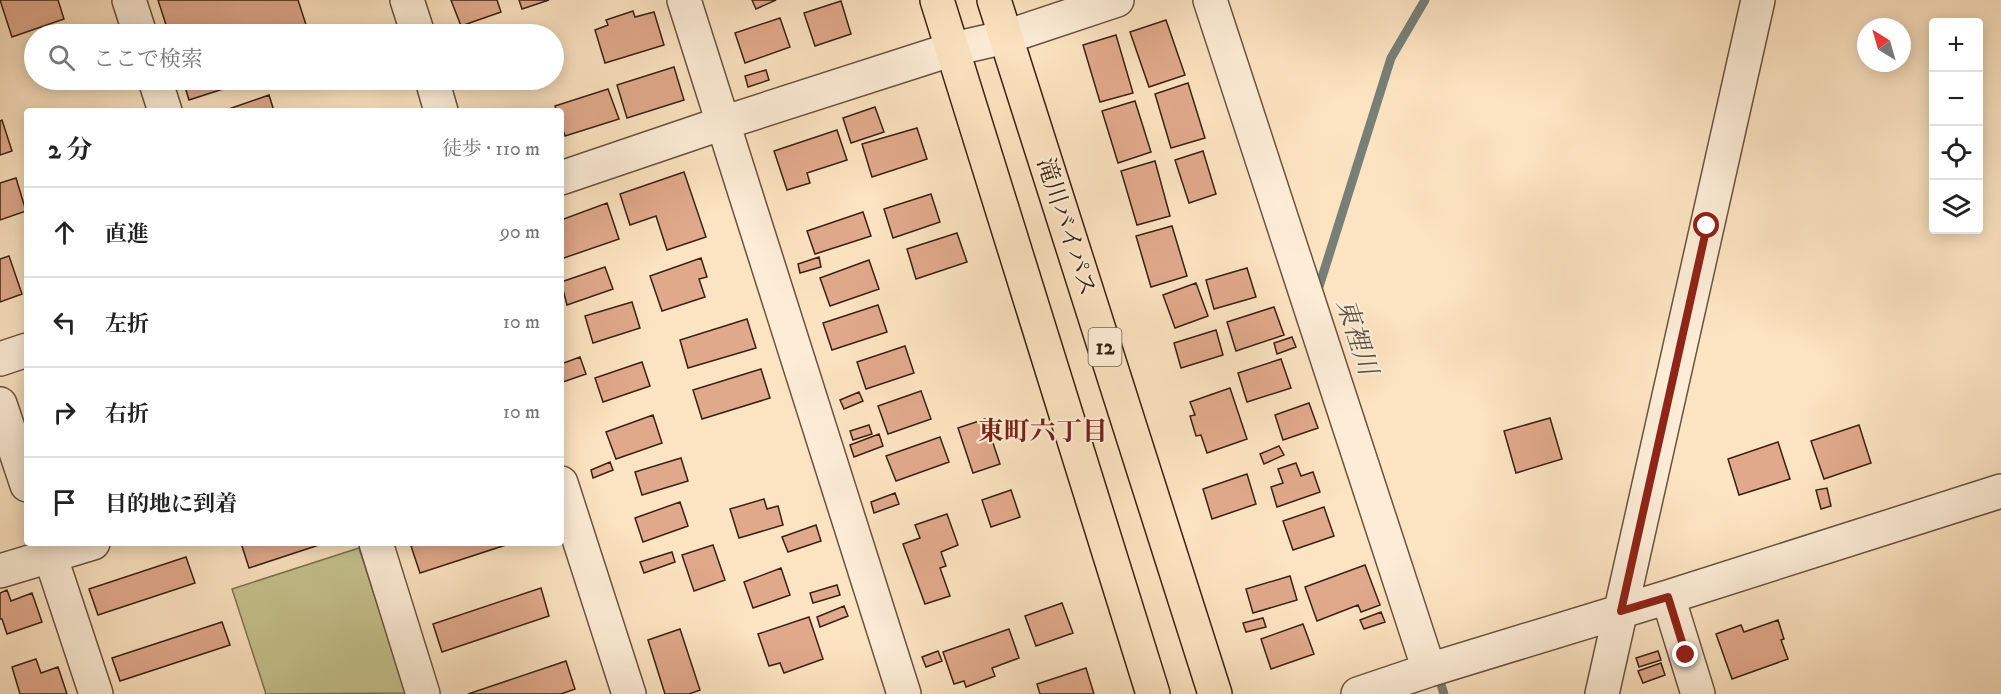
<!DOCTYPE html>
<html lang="ja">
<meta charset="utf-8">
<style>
body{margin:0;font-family:"IM FELL DW Pica","Noto Serif JP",serif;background:#f2f2f2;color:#222}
.controls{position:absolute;right:18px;top:18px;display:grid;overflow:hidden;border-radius:6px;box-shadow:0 3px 15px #0003}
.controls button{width:54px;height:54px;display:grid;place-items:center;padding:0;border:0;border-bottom:2px solid #e0e0e0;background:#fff;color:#222;font:30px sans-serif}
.compass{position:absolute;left:1857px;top:18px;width:54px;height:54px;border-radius:50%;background:#fff;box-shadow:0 3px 15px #0003;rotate:323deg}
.stop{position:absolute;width:18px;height:18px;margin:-14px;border:4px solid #8f2418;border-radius:50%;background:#fff}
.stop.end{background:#8f2418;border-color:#fff;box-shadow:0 2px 6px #0008}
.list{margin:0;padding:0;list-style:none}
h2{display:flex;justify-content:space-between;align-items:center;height:78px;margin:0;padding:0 24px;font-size:26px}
h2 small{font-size:20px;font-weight:400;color:#767676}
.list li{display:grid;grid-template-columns:39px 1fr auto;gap:18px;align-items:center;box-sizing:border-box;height:90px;padding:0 24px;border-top:2px solid #e0e0e0}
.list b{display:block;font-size:22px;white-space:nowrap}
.list em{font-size:20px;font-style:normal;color:#767676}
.icon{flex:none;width:33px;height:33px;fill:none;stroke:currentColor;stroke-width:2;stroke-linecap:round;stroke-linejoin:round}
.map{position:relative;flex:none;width:2001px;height:694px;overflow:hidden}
.search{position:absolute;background:#fff;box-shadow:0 3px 15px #0003;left:24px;top:24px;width:540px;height:66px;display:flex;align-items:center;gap:15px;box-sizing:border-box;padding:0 21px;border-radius:33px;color:#767676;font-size:22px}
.panel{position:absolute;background:#fff;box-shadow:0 3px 15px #0003;left:24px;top:108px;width:540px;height:438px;border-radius:6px}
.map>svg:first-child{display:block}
.green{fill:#c5c28e;stroke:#7f7250;stroke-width:1.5}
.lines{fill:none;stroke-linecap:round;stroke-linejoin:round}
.stream{stroke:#777f77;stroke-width:9}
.building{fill:#e1a98c;stroke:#392213;stroke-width:1.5}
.minor-casing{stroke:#6a523e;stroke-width:36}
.highway-casing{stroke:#392213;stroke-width:36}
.minor{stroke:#fdedd7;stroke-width:33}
.highway{stroke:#fce3c1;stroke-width:33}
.route{stroke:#8f2418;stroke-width:8}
.labels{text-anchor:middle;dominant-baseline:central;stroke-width:4.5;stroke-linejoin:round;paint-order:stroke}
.shield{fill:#fdedd7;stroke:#745f4e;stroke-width:1.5}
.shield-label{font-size:22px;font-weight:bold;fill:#392213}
.street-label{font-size:24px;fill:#392213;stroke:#fdedd7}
.water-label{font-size:26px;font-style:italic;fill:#585045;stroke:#fdedd7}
.neighbourhood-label{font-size:26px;font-weight:bold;fill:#7a1f14;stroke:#fdedd7}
</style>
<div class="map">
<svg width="2001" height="694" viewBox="0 0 2001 694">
<rect width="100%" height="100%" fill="#fce3c1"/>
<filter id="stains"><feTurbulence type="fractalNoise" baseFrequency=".00333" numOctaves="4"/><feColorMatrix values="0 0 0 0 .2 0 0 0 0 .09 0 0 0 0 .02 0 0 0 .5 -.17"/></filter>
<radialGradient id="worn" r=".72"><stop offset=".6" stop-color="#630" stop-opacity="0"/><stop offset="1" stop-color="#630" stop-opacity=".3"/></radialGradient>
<path class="green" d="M359,548L406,693L266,694L232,589Z"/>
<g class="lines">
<path class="stream" d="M1320,295L1318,290L1391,58L1425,0
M1437,672L1444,694"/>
</g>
<path class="building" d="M0,0H58L64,19L12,37Z
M158,0H298L309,34H169Z
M451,0H497L501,12L461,26Z
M519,0H549L522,9Z
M752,0H776L756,9Z
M841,1L851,34L815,46L804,13Z
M633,11L635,17L654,12L664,45L605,63L595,30L608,25L606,20Z
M780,18L790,47L745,63L735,33Z
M1166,20L1185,75L1149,87L1130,32Z
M1116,35L1133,93L1100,102L1083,45Z
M674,67L684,100L627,118L617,85Z
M766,70L769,80L748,87L745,76Z
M183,80H251L189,100Z
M477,80H504L480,88Z
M1188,83L1205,138L1171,148L1155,94Z
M608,89L619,119L565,136L561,124V111H557L555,106Z
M269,95L274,111H223Z
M1135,101L1151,152L1118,163L1102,111Z
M875,107L884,132L851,143L843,118Z
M2,120L12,151L0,155V121Z
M917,128L927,159L872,177L862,144Z
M837,130L847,160L807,173L810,183L787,190L774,151Z
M1203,151L1216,194L1189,203L1175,160Z
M1155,161L1170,216L1137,225L1121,171Z
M684,172L706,237L667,250L656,216L630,225L620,194Z
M16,178L26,211L0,220V183Z
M931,194L940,222L893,238L884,209Z
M607,203L619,239L561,259V220Z
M863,212L871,236L815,254L807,231Z
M1172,226L1187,276L1151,287L1136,236Z
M957,233L967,262L916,279L907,249Z
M9,256L22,294L0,302V259Z
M819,257L821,267L800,273L798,264Z
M701,258L707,277L699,279L705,297L662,311L650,276Z
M869,260L879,289L830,306L820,278Z
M605,267L613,289L567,305L561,282Z
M1247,268L1256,297L1214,309L1206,280Z
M1196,283L1208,316L1175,328L1163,295Z
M632,302L640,328L593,343L585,316Z
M878,305L887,332L832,350L823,323Z
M1274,307L1284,335L1236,351L1227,322Z
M747,319L756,348L688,368L680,340Z
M1216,330L1223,355L1181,368L1174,343Z
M1292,337L1296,347L1277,354L1274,343Z
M905,346L914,373L866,389L857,362Z
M580,357L586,374L563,382L561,364Z
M1281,359L1291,388L1247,402L1238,373Z
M642,362L650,386L603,402L595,378Z
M761,369L770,398L702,419L693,390Z
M1230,388L1247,439L1207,453L1201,435L1196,436L1190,416L1195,415L1190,402Z
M921,391L931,419L888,434L878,406Z
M859,392L863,401L844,409L840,400Z
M1309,403L1318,428L1283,440L1275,415Z
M653,415L662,443L616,459L606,432Z
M1550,418L1562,459L1516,473L1504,431Z
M985,419L1000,464L973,473L958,428Z
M869,425L872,434L853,440L850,431Z
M1859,425L1871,463L1824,479L1811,441Z
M879,434L883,446L854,457L850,445Z
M940,437L949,462L896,481L886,456Z
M1778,442L1790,479L1739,495L1728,459Z
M1279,446L1284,455L1264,464L1260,454Z
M681,458L688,481L642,495L635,472Z
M610,462L613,470L593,478L591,470Z
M1296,463L1301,476L1313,472L1320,492L1277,507L1271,487L1283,483L1278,469Z
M1247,474L1256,504L1212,519L1203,489Z
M1827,488L1831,506L1821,509L1816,490Z
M1011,490L1020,517L991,527L982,500Z
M895,493L899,504L874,513L871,502Z
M764,499L767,509L778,506L783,525L739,538L730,509Z
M680,502L688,526L643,542L635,518Z
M1324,507L1334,536L1293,550L1283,521Z
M947,514L958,545L941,552L946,566L940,568L950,596L925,604L903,544L920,538L915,525Z
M816,525L821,541L788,552L782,537Z
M241,543H325L249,568Z
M419,543H512L420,573L411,546Z
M713,545L725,580L694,591L682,555Z
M672,552L675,562L644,573L640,562Z
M186,557L195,583L98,615L89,589Z
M1365,565L1380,605L1361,612L1358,605L1317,621L1305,587Z
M781,568L790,595L753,608L744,582Z
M1290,576L1297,600L1253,613L1246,589Z
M837,585L840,595L813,603L810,593Z
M541,588L549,616L442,652L433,624Z
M7,590L11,601L32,593L42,622L7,634L2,619H0V593Z
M1062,603L1073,633L1036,646L1025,616Z
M844,606L848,616L820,627L817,617Z
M1381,612L1385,622L1364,629L1360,620Z
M809,617L823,659L784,673L780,663L769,666L758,634Z
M1263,618L1266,627L1246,632L1243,623Z
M1778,620L1784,639L1781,640L1788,659L1732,679L1716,634L1741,625L1744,632Z
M222,622L230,645L120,681L112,658Z
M1303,624L1314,654L1271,669L1261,639Z
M680,629L700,690L689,694H665L648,640Z
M1009,629L1019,658L992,668L995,676L966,687L964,681L954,684L943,652Z
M938,651L942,661L926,667L922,657Z
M1658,651L1661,660L1639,667L1636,658Z
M36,659L41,673L58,667L67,694H20L12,667Z
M566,661L575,689L561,694H468Z
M1661,663L1665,675L1643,683L1638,671Z
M1086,668L1094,694H1040L1037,684Z"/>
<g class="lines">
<defs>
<path id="minor" d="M129,0L140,34
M407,0L418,34
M684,0L904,694
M1210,0L1429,670
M155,80L165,111
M432,80L441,111
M561,178L723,123L953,49L1006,37L1117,0
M0,359L27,350
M0,404L27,485
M561,483L629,694
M46,543L96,694
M376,543L423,694
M0,571L93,543
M1668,597L1698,694
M1358,694L1429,670L1668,597L2001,491
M1602,694L1758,0"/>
<path id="highway" d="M937,0L1153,694
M994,0L1215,694"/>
</defs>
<use href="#minor" class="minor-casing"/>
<use href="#highway" class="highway-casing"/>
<use href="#minor" class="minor"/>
<use href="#highway" class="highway"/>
</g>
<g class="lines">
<path class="route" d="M1686,655L1668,597L1621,611L1707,226"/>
</g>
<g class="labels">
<rect class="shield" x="1088.5" y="328" width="33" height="38" rx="4.5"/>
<g class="shield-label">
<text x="1105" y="347">12</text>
</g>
<g class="street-label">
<text transform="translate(1066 227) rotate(72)">滝川バイパス</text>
</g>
<g class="water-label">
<text transform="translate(1356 337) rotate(72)">東裡川</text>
</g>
<g class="neighbourhood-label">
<text x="1043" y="432">東町六丁目</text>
</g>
</g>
<rect width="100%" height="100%" filter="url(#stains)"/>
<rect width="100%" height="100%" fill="url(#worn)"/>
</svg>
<div class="controls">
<button>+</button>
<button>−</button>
<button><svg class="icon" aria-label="locate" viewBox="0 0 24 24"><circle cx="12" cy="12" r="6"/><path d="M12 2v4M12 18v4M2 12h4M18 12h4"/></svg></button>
<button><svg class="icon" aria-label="layers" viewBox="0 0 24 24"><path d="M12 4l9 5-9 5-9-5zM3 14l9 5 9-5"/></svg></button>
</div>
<svg class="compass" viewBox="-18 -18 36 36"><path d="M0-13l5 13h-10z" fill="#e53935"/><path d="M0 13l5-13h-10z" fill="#767676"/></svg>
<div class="stop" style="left:1707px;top:226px"></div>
<div class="stop end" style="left:1686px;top:655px"></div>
<div class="search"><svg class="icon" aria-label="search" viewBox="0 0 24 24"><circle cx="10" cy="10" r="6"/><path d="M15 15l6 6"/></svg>ここで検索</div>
<section class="panel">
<h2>2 分<small>徒歩 · 110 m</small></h2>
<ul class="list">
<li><svg class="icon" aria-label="ahead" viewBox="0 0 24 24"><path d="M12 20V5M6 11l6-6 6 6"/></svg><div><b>直進</b></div><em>90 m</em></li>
<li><svg class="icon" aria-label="left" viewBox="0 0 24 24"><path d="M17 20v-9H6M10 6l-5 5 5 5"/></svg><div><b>左折</b></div><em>10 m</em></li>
<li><svg class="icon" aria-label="right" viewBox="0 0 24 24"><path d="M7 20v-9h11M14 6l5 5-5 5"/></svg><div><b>右折</b></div><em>10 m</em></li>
<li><svg class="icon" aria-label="arrive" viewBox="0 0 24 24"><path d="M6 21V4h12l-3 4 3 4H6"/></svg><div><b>目的地に到着</b></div></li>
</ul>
</section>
</div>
